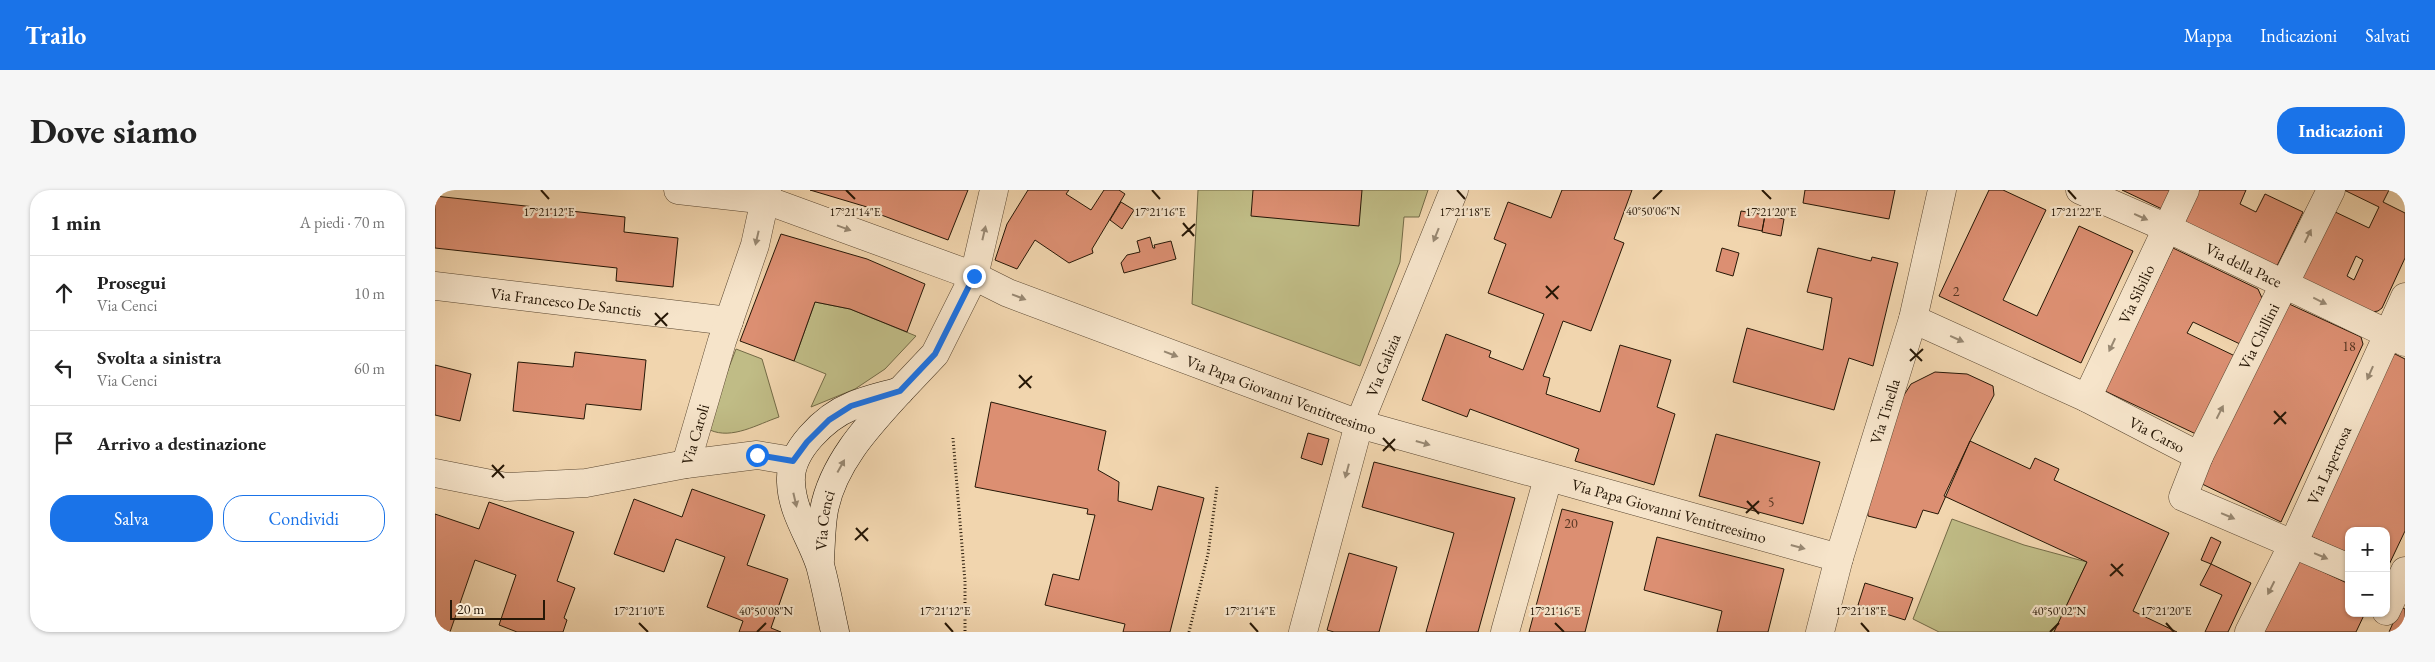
<!DOCTYPE html>
<html lang="it">
<meta charset="utf-8">
<style>
body{margin:0;font-family:"EB Garamond",serif;background:#f6f6f6;color:#222}
.controls{position:absolute;right:15px;bottom:15px;display:grid;overflow:hidden;border-radius:10px;box-shadow:0 1px 4px #0004}
.controls button{width:45px;height:45px;display:grid;place-items:center;padding:0;border:0;border-bottom:1px solid #e0e0e0;background:#fff;color:#222;font:25px sans-serif}
.scale{position:absolute;left:15px;bottom:12px;width:95px;box-sizing:border-box;padding-left:5px;border:2px solid #261706;border-top:0;font-size:14px;line-height:18px;white-space:nowrap;color:#261706;-webkit-text-stroke:4px #f6e4ca;paint-order:stroke}
.stop{position:absolute;width:15px;height:15px;margin:-11px;border:4px solid #1a73e8;border-radius:50%;background:#fff}
.stop.end{background:#1a73e8;border-color:#fff;box-shadow:0 1px 5px #0008}
.list{margin:0;padding:0;list-style:none}
h2{display:flex;justify-content:space-between;align-items:center;height:65px;margin:0;padding:0 20px;font-size:21px}
h2 small{font-size:16px;font-weight:400;color:#767676}
.list li{display:grid;grid-template-columns:32px 1fr auto;gap:15px;align-items:center;box-sizing:border-box;height:75px;padding:0 20px;border-top:1px solid #e0e0e0}
.list b{display:block;font-size:19px;white-space:nowrap}
.list p{margin:0;font-size:16px;white-space:nowrap;color:#767676}
.list em{font-size:16px;font-style:normal;color:#767676}
.actions{display:flex;gap:10px;padding:15px 20px}
.actions a{flex:1;padding:11px 0;border:1px solid #1a73e8;border-radius:20px;text-align:center;font-size:18px;color:#1a73e8}
.actions .main{background:#1a73e8;color:#fff}
.icon{flex:none;width:28px;height:28px;fill:none;stroke:currentColor;stroke-width:2;stroke-linecap:round;stroke-linejoin:round}
.map{position:relative;flex:none;width:1970px;height:442px;overflow:hidden;border-radius:20px}
header{display:flex;align-items:center;gap:30px;box-sizing:border-box;height:70px;padding:0 25px;background:#1a73e8;color:#fff}
header strong{font-size:24px}
nav{display:flex;gap:28px;margin-inline-start:auto;font-size:18px}
.intro{display:flex;align-items:center;justify-content:space-between;box-sizing:border-box;height:120px;padding:0 30px}
h1{margin:0;font-size:35px}
.button{padding:12px 22px;border-radius:20px;background:#1a73e8;color:#fff;font-size:18px;font-weight:700}
main{display:flex;gap:30px;padding:0 30px}
aside{flex:1;background:#fff;border-radius:20px;box-shadow:0 1px 4px #0004}
.map>svg:first-child{display:block}
.green{fill:#c0bc86;stroke:#736a46}
.building{fill:#dc8f72;stroke:#261706;fill-rule:evenodd}
.lines{fill:none;stroke-linecap:round;stroke-linejoin:round}
.street-casing{stroke:#594630;stroke-width:29}
.secondary-casing{stroke:#261706;stroke-width:29}
.path{stroke:#261706;stroke-width:3;stroke-dasharray:1 2.5;stroke-linecap:butt}
.street{stroke:#f6e4ca;stroke-width:28}
.secondary{stroke:#f6e4ca;stroke-width:28}
.oneway{fill:#988872}
.route{stroke:#1a73e8;stroke-width:6}
.ticks{fill:none;stroke:#261706;stroke-width:2}
.labels{text-anchor:middle;dominant-baseline:central;stroke-width:4.5;stroke-linejoin:round;paint-order:stroke}
.number-label{font-size:14px;fill:#543521}
.street-label{font-size:16px;fill:#261706;stroke:#f6e4ca}
.ticks-label{font-size:12px;text-anchor:middle;fill:#261706;stroke:#f6e4ca;stroke-width:4.5;stroke-linejoin:round;paint-order:stroke}
</style>
<header>
<strong>Trailo</strong>
<nav><a>Mappa</a><a>Indicazioni</a><a>Salvati</a></nav>
</header>
<div class="intro"><h1>Dove siamo</h1><a class="button">Indicazioni</a></div>
<main>
<aside>
<h2>1 min<small>A piedi · 70 m</small></h2>
<ul class="list">
<li><svg class="icon" aria-label="ahead" viewBox="0 0 24 24"><path d="M12 20V5M6 11l6-6 6 6"/></svg><div><b>Prosegui</b><p>Via Cenci</p></div><em>10 m</em></li>
<li><svg class="icon" aria-label="left" viewBox="0 0 24 24"><path d="M17 20v-9H6M10 6l-5 5 5 5"/></svg><div><b>Svolta a sinistra</b><p>Via Cenci</p></div><em>60 m</em></li>
<li><svg class="icon" aria-label="arrive" viewBox="0 0 24 24"><path d="M6 21V4h12l-3 4 3 4H6"/></svg><div><b>Arrivo a destinazione</b></div></li>
</ul>
<div class="actions"><a class="main">Salva</a><a>Condividi</a></div>
</aside>
<div class="map">
<svg width="1970" height="442" viewBox="0 0 1970 442">
<rect width="100%" height="100%" fill="#f1d5ae"/>
<filter id="stains"><feTurbulence type="fractalNoise" baseFrequency=".004" numOctaves="4"/><feColorMatrix values="0 0 0 0 .2 0 0 0 0 .09 0 0 0 0 .02 0 0 0 .5 -.17"/></filter>
<radialGradient id="worn" r=".72"><stop offset=".6" stop-color="#630" stop-opacity="0"/><stop offset="1" stop-color="#630" stop-opacity=".3"/></radialGradient>
<path class="green" d="M763,0H993L984,27H969L965,72L925,176L757,114Z
M380,112L415,119L481,146L450,179L420,199L376,217L391,184L359,171Z
M301,159L327,169L344,227C323,234 297,250 275,240V227Z
M1517,329L1589,355L1652,372L1619,442H1504L1478,429Z"/>
<path class="building" d="M375,0H533L513,50L441,23L442,20Z
M593,0H634L631,4L656,20L669,0H684L690,4L657,59L658,63L634,73L600,50L582,79L560,70L572,34Z
M818,0H927L924,36L816,26Z
M1127,0H1197L1179,49L1189,53L1156,141L1128,131L1108,186L1115,188L1111,204L1165,222L1185,155L1236,170L1222,217L1240,224L1219,295L1140,271L1144,259L1035,219L1032,227L987,210L1011,144L1056,161L1054,167L1088,180L1109,124L1053,103L1071,54L1059,49L1073,12L1116,28Z
M1370,0H1460L1454,29L1368,13Z
M1554,0H1568L1611,20L1568,110L1602,126L1644,36L1698,61L1646,173L1504,106Z
M1687,0H1736L1727,19Z
M1762,0H1811L1805,14L1821,22L1830,4L1868,22L1842,76L1747,30Z
M1909,0H1954L1948,12L1970,23V68L1947,118L1943,121L1937,122L1864,87L1896,20L1934,38L1944,17ZM1921,66L1928,70L1919,90L1912,86Z
M0,6L190,27L189,42L243,48L238,97L181,91L182,78L0,58Z
M686,12L699,20L687,39L675,30Z
M1306,21L1330,25L1327,41L1303,36Z
M1330,25L1349,29L1346,46L1327,42Z
M346,44L432,69L490,94L472,142L415,119L380,112L359,171L305,151Z
M715,47L718,58H720L719,55L736,51L741,69L689,83L686,73L692,65L705,62L702,51Z
M1287,58L1304,63L1298,86L1281,81Z
M1383,58L1436,71L1437,67L1463,73L1438,176L1414,168L1399,220L1298,192L1312,138L1388,160L1397,108L1372,102Z
M1738,58L1823,99L1827,108L1805,154L1758,132L1752,143L1800,166L1763,245L1670,201Z
M1852,113L1926,147L1928,154L1846,332L1765,293Z
M140,162L211,170L206,220L151,214L149,229L78,221L83,172L138,177Z
M1960,164L1970,169V341L1951,381V341H1914V364L1871,344L1953,168Z
M0,175L36,184L25,231L0,225Z
M1500,182L1532,184L1558,196L1559,205L1535,251L1503,324L1488,320L1481,338L1433,326L1432,311L1462,216L1476,194Z
M556,212L671,241L663,280L684,292L683,311L717,320L723,296L769,308L735,442H688L690,434L610,415L618,384L644,390L660,325L652,324L653,319L540,297Z
M873,243L894,249L887,275L866,268Z
M1281,244L1385,272L1368,334L1264,306Z
M1535,251L1595,279L1600,268L1624,279L1619,290L1734,343L1698,421L1742,442H1619L1652,372L1509,306Z
M939,272L1080,308L1043,442H991L1019,343L927,317Z
M257,299L330,325L312,375L353,389L336,438L346,442H304L308,431L272,417L290,367L241,349L229,382L179,364L199,309L247,327Z
M54,312L139,342L122,391L140,398L129,428L132,430L128,442H82L64,435L81,385L40,370L15,442L0,437V324L44,339Z
M1127,319L1178,332L1150,442H1094Z
M1222,347L1349,379L1333,442H1282L1287,421L1209,400Z
M1776,347L1786,352L1776,374L1766,370Z
M914,363L962,377L944,442H899L892,440Z
M1859,368L1914,394V423H1930L1921,442H1824Z
M1776,374L1816,393L1793,442H1770L1787,405L1765,395Z
M1430,393L1478,408L1470,430L1423,415Z
M1965,417L1970,419V442H1954Z"/>
<g class="lines">
<defs>
<g id="street">
<path d="M243,0L331,10"/>
<path id="s1" d="M315,0L331,10L539,86L573,103L924,234L1404,368"/>
<path id="s2" d="M1645,0L1732,38L1970,152"/>
<path id="s3" d="M0,96L294,131"/>
<path id="s4" d="M1478,129L1652,208L1764,266L1748,307L1914,378"/>
<path d="M465,201L500,164L539,86L559,0"/>
<path id="s5" d="M1652,208L1750,0"/>
<path id="s6" d="M1764,266L1896,0"/>
<path id="s7" d="M251,274L287,151L320,55L332,0"/>
<path d="M0,283L71,297L151,293L251,274L322,265L358,271"/>
<path d="M1951,421L1970,381"/>
<path id="s8" d="M868,442L924,234L1019,0"/>
<path d="M1070,442L1113,288"/>
<path id="s9" d="M1385,442L1404,368L1478,129L1507,0"/>
<path id="s10" d="M1814,442L1858,354L1970,107"/>
</g>
<g id="secondary">
<path id="s11" d="M385,370C386,354 386,336 389,320C398,273 433,236 464,202"/>
<path d="M400,442C395,420 391,397 385,375C376,347 357,323 356,292C354,261 390,227 417,216C432,209 449,206 465,201"/>
</g>
</defs>
<use href="#street" class="street-casing"/>
<use href="#secondary" class="secondary-casing"/>
<path class="path" d="M518,248L530,392V442
M754,442L773,364L782,297"/>
<use href="#street" class="street"/>
<use href="#secondary" class="secondary"/>
</g>
<defs><path id="oneway-solid" d="M-6-.8H1V-3.2L6.5 0L1 3.2V.8H-6Z" transform="scale(1.25)"/></defs>
<g class="oneway">
<use href="#oneway-solid" transform="translate(1706 27) rotate(24)"/>
<use href="#oneway-solid" transform="translate(409 38) rotate(20)"/>
<use href="#oneway-solid" transform="translate(549 43) rotate(-77)"/>
<use href="#oneway-solid" transform="translate(1001 45) rotate(112)"/>
<use href="#oneway-solid" transform="translate(1873 46) rotate(-64)"/>
<use href="#oneway-solid" transform="translate(322 48) rotate(103)"/>
<use href="#oneway-solid" transform="translate(584 107) rotate(21)"/>
<use href="#oneway-solid" transform="translate(1885 111) rotate(26)"/>
<use href="#oneway-solid" transform="translate(1522 149) rotate(24)"/>
<use href="#oneway-solid" transform="translate(1677 155) rotate(115)"/>
<use href="#oneway-solid" transform="translate(736 164) rotate(21)"/>
<use href="#oneway-solid" transform="translate(1935 183) rotate(114)"/>
<use href="#oneway-solid" transform="translate(1785 222) rotate(-63)"/>
<use href="#oneway-solid" transform="translate(988 253) rotate(16)"/>
<use href="#oneway-solid" transform="translate(406 276) rotate(-61)"/>
<use href="#oneway-solid" transform="translate(912 281) rotate(105)"/>
<use href="#oneway-solid" transform="translate(360 310) rotate(77)"/>
<use href="#oneway-solid" transform="translate(1793 326) rotate(23)"/>
<use href="#oneway-solid" transform="translate(1363 357) rotate(15)"/>
<use href="#oneway-solid" transform="translate(1886 366) rotate(23)"/>
<use href="#oneway-solid" transform="translate(1836 398) rotate(117)"/>
</g>
<g class="lines">
<path class="route" d="M322,265L358,271L372,252L394,230L416,216L465,201L500,164L539,86"/>
</g>
<path class="ticks" d="M106,0L114,9M411,0L420,9M717,0L725,9M1022,0L1030,9M1327,0L1336,9M1633,0L1641,9M1218,9L1227,0M748,33L759,46M747,46L760,34M1111,96L1123,109M1111,108L1124,96M220,123L232,136M220,135L233,123M1475,159L1487,171M1475,171L1488,159M584,185L596,198M584,198L597,186M1839,221L1851,234M1839,234L1851,222M948,248L960,261M948,261L960,249M57,275L69,288M57,287L69,275M1312,311L1324,324M1311,323L1324,311M421,338L433,351M420,350L433,338M1676,374L1688,386M1675,386L1688,374M204,433L213,442M510,433L518,442M815,433L823,442M1120,433L1129,442M1426,433L1434,442M1731,433L1739,442M322,442L331,433M1615,442L1624,433"/>
<g class="labels">
<g class="number-label">
<text x="1521" y="101">2</text>
<text x="1914" y="156">18</text>
<text x="1336" y="312">5</text>
<text x="1136" y="333">20</text>
</g>
<g class="street-label">
<text stroke="none"><textPath href="#s2" startOffset="180">Via della Pace</textPath></text>
<text stroke="none"><textPath href="#s5" startOffset="115">Via Sibilio</textPath></text>
<text stroke="none"><textPath href="#s3" startOffset="132">Via Francesco De Sanctis</textPath></text>
<text stroke="none"><textPath href="#s6" startOffset="134">Via Chillini</textPath></text>
<text stroke="none"><textPath href="#s8" startOffset="279">Via Galizia</textPath></text>
<text stroke="none"><textPath href="#s1" startOffset="570">Via Papa Giovanni Ventitreesimo</textPath></text>
<text stroke="none"><textPath href="#s9" startOffset="230">Via Tinella</textPath></text>
<text stroke="none"><textPath href="#s7" startOffset="31">Via Caroli</textPath></text>
<text stroke="none"><textPath href="#s4" startOffset="270">Via Carso</textPath></text>
<text stroke="none"><textPath href="#s10" startOffset="185">Via Lapertosa</textPath></text>
<text stroke="none"><textPath href="#s1" startOffset="975">Via Papa Giovanni Ventitreesimo</textPath></text>
<text stroke="none"><textPath href="#s11" startOffset="40">Via Cenci</textPath></text>
</g>
</g>
<g class="ticks-label">
<text x="1218" y="25">40°50'06"N</text>
<text x="114" y="26">17°21'12"E</text>
<text x="725" y="26">17°21'16"E</text>
<text x="1030" y="26">17°21'18"E</text>
<text x="1336" y="26">17°21'20"E</text>
<text x="420" y="26">17°21'14"E</text>
<text x="1641" y="26">17°21'22"E</text>
<text x="204" y="425">17°21'10"E</text>
<text x="510" y="425">17°21'12"E</text>
<text x="815" y="425">17°21'14"E</text>
<text x="1120" y="425">17°21'16"E</text>
<text x="1426" y="425">17°21'18"E</text>
<text x="1731" y="425">17°21'20"E</text>
<text x="331" y="425">40°50'08"N</text>
<text x="1624" y="425">40°50'02"N</text>
</g>
<rect width="100%" height="100%" filter="url(#stains)"/>
<rect width="100%" height="100%" fill="url(#worn)"/>
</svg>
<div class="controls">
<button>+</button>
<button>−</button>
</div>
<div class="scale">20 m</div>
<div class="stop" style="left:322px;top:265px"></div>
<div class="stop end" style="left:539px;top:86px"></div>
</div>
</main>
